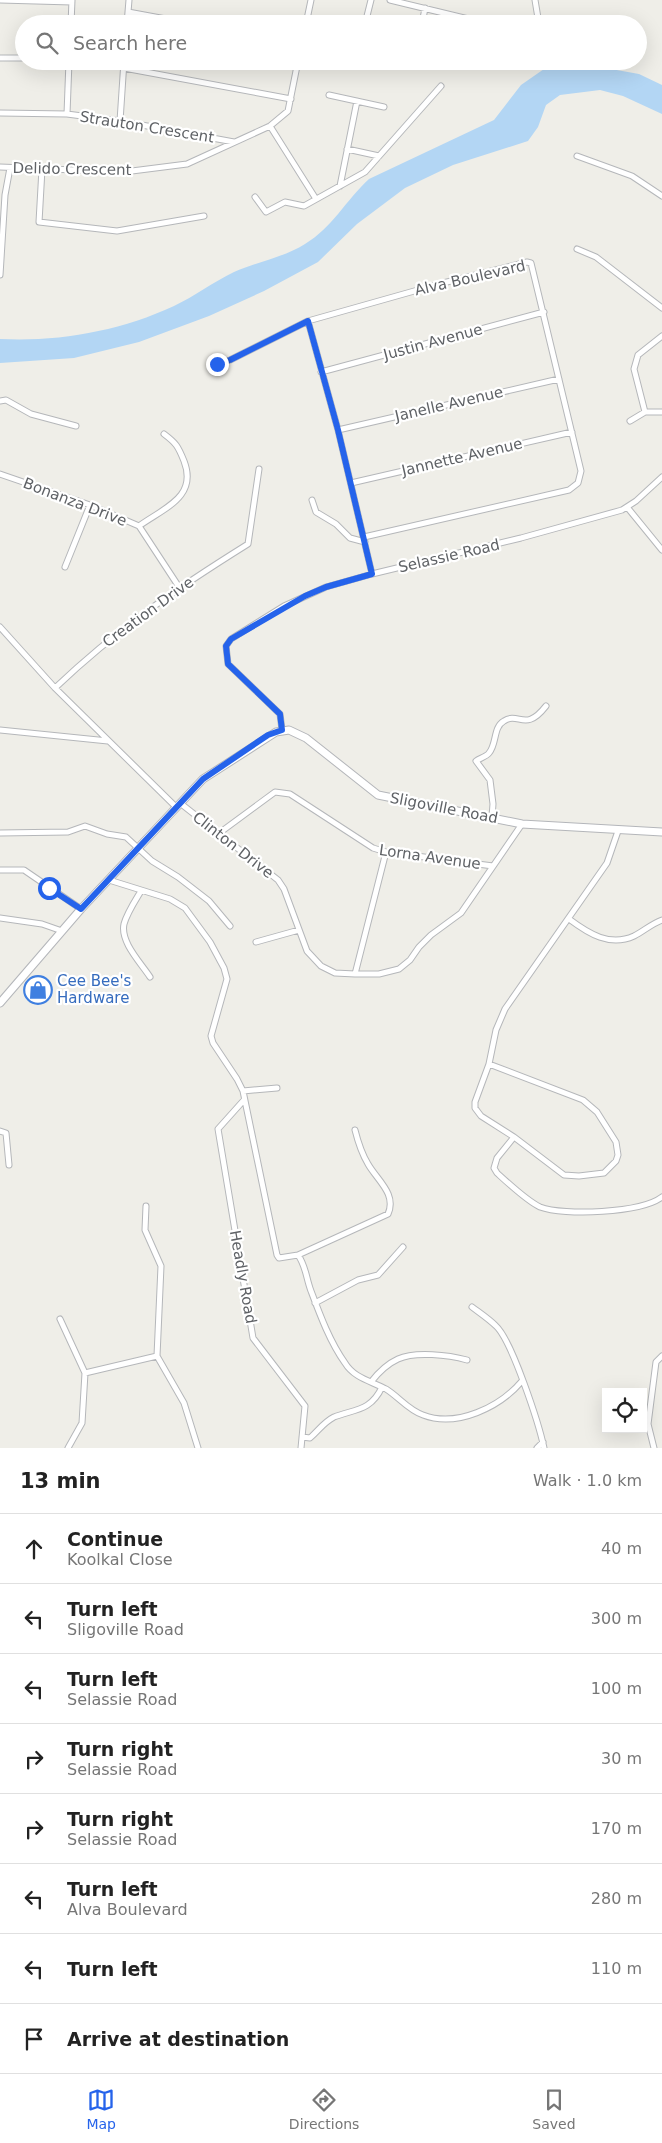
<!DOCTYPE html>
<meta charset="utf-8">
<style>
body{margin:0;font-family:"DejaVu Sans",sans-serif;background:#f2f2f2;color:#222}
.controls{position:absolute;right:15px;bottom:15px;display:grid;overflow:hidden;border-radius:0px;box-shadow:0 5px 20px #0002}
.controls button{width:45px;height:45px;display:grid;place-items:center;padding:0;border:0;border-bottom:1px solid #e0e0e0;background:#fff;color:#222;font:25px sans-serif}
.stop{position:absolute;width:15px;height:15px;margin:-11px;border:4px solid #2563eb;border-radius:50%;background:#fff}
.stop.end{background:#2563eb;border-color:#fff;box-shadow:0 1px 5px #0008}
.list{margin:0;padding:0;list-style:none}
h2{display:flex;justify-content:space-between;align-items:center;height:65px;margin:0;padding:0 20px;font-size:21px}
h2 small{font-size:16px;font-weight:400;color:#767676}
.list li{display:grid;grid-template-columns:32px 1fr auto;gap:15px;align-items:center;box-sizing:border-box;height:70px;padding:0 20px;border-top:1px solid #e0e0e0}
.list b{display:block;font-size:19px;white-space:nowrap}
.list p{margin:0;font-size:16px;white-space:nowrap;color:#767676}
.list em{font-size:16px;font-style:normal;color:#767676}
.icon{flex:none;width:28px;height:28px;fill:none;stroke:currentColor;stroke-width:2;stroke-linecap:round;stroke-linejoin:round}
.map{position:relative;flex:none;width:662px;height:1448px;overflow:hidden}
.search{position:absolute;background:#fff;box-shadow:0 5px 20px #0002;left:15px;right:15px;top:15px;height:55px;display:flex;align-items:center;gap:12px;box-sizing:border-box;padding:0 18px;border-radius:28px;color:#767676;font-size:19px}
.sheet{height:625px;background:#fff}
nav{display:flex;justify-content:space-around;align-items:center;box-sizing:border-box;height:70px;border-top:1px solid #e0e0e0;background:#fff;font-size:14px;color:#767676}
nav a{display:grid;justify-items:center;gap:2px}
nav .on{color:#2563eb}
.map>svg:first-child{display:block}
.water{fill:#b3d6f4}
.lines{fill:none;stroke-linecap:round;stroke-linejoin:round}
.street-casing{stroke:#b5b7ba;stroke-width:7}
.secondary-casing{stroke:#b4b6ba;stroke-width:9}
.street{stroke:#fff;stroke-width:5}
.secondary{stroke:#fff;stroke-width:7}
.route{stroke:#2563eb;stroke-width:6}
.labels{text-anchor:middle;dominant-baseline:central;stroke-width:4.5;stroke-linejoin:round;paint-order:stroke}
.street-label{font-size:15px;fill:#5f6266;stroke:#fff}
.shop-label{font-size:15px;fill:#366cbe;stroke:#fff;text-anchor:start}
</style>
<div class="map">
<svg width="662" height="1448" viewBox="0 0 662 1448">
<rect width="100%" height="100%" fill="#efeee8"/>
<path class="water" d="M572,62L639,74L662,85V114L623,96L600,90L560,95L546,105L538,127L528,141L453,165L405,188L357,224L318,262L264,291L209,316L139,342L74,358L0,363V339C59,342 120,331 174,306C195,296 213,282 234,272C256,262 285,257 305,244C332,228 346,200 369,179L494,120L521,85L544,69Z"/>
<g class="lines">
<defs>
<path id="street" d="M0,0L72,2
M390,0L485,23
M535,0L539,24
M128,12L193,24
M71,24L72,0
M127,24L129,0
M306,24L311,0
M365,24L371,0
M422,24L425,8
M0,58H24
M124,68L291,99
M329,95L384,107
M0,113L67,114L120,121L234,142
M67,114L69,61
M120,121L124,61
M270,126L316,199
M347,149L379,156
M577,156L632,176L662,196
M0,167L124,172L187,164L270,126L288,111L298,61
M42,169L39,222L117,231L204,216
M340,186L357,101
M255,197L266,212L285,202L304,206L365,172L441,86
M577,249L596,257L662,308
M0,275L5,195L10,168
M308,321L338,430L372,574
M217,364L230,360L308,321L439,284L527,262L531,263L581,471L578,483L569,490L364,537
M321,372L544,312
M0,401L6,400L31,414L76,426
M645,412L634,369L638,355L662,336
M630,421L645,412H662
M338,430L559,379
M0,474L90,505L139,526L179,587
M351,483L572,432
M312,500L316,512L336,524L350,538L365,542
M627,507L662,550
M139,526C164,508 198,497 184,461C178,446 176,443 164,434
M65,567L90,505
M0,627L55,688L176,807
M55,688C117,629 176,589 248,544L259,469
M0,730L108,741
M282,730L280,714L228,664L226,646L231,639L284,606L326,587L372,574L521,538L622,510L636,501L662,477
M180,803L278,880L284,889L307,951L321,966L335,973L355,974H379L399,969L410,960L419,947L431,935L461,913L522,824
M492,817L493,804L490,780L476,761C480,758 486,757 489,753C497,744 493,727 504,721C519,711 525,733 546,706
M0,833L68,832L85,826L107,834L126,837L152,861L178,877L209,901L230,926
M218,834L275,792L290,794L373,848L386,852L493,866
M0,870H24L81,909
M109,880L170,899L185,908L210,942L224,968L227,979L211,1036L213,1043L237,1079L243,1091L277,1255L279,1258L298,1255L388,1214C397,1194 377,1180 368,1164C362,1154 358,1142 355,1130
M141,891C135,901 127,913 124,924C120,942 141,963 150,977
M0,918L42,924L62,931
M569,919C589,934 610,947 634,936C644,931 651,924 662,920
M256,942L299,930
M355,974L386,852
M489,1064L583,1100L597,1112L616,1142L618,1155L616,1161L604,1173L579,1176L564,1175L514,1137L481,1116L475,1108V1102L489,1064L496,1030L505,1009L607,863L618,831
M243,1091L277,1088
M244,1100L218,1129L253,1338L305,1406L301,1448
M0,1131L6,1133L9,1165
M514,1137L497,1158L494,1168L497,1173C508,1183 527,1201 540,1207C564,1216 641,1213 662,1197
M146,1206L145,1230L161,1266L157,1356L184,1403L198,1448
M298,1255C306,1266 306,1278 311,1291C320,1315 330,1342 345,1363C354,1378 371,1381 386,1389C399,1397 408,1410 423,1415C457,1428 500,1407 522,1381
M315,1303L358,1280L378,1275L403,1247
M472,1307C480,1313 489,1319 496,1326C512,1341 539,1424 544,1448
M60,1319L85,1373L82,1423L68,1448
M85,1373L157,1356
M371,1382C378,1373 387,1364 398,1359C415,1351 449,1355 467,1360
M302,1437L310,1438C319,1430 324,1422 334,1417C355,1409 371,1411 382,1387
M537,1448L543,1442
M654,1448L648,1424L656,1362L662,1356"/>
<path id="secondary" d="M0,1003L81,909L203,779L276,732L289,730L306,738L378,795L522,824L662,832"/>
</defs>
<use href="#street" class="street-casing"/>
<use href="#secondary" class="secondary-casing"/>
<use href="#street" class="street"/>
<use href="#secondary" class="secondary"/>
</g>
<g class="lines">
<path class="route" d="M49,888L81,909L203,779L268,735L282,730L280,714L228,664L226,646L231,639L305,596L326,587L372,574L338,430L308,321L230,360L217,364"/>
</g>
<defs>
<symbol id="shop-ring" viewBox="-11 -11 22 22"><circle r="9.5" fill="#fff" stroke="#3f7fe0" stroke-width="1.5"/><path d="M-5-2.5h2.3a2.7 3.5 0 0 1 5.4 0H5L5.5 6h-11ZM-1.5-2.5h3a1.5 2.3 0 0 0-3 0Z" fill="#3f7fe0"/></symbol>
</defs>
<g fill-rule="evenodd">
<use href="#shop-ring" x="22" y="974" width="32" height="32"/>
</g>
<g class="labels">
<g class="street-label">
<text transform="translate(147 127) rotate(9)">Strauton Crescent</text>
<text transform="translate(72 169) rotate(1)">Delido Crescent</text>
<text transform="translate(470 278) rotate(-13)">Alva Boulevard</text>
<text transform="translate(433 342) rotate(-15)">Justin Avenue</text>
<text transform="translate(449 404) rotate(-13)">Janelle Avenue</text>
<text transform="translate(462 457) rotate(-13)">Jannette Avenue</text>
<text transform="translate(75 502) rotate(21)">Bonanza Drive</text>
<text transform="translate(449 556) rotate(-13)">Selassie Road</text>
<text transform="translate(148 612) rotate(-36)">Creation Drive</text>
<text transform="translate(444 808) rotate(11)">Sligoville Road</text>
<text transform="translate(233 845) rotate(38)">Clinton Drive</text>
<text transform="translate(430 857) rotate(8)">Lorna Avenue</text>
<text transform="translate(243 1277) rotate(80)">Headly Road</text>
</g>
<g class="shop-label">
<text x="57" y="981">Cee Bee's<tspan x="57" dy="17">Hardware</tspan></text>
</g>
</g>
</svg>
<div class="controls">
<button><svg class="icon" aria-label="locate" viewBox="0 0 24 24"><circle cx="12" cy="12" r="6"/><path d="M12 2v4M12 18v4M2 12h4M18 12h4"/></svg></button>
</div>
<div class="stop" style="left:49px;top:888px"></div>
<div class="stop end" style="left:217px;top:364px"></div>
<div class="search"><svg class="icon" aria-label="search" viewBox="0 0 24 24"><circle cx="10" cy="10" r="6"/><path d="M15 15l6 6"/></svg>Search here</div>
</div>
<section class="sheet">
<h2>13 min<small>Walk · 1.0 km</small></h2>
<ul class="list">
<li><svg class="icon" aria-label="ahead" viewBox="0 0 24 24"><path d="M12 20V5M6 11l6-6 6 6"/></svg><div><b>Continue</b><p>Koolkal Close</p></div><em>40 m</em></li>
<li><svg class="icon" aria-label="left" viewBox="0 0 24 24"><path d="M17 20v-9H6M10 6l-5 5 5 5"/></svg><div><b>Turn left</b><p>Sligoville Road</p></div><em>300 m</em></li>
<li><svg class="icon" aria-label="left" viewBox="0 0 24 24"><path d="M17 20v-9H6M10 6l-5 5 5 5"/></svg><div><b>Turn left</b><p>Selassie Road</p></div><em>100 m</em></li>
<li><svg class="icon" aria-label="right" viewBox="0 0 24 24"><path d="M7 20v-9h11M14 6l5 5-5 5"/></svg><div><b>Turn right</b><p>Selassie Road</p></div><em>30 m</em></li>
<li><svg class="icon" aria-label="right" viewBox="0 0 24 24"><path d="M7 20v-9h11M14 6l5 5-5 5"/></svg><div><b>Turn right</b><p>Selassie Road</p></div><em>170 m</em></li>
<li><svg class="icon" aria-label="left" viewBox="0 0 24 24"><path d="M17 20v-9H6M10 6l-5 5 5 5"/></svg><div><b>Turn left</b><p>Alva Boulevard</p></div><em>280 m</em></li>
<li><svg class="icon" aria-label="left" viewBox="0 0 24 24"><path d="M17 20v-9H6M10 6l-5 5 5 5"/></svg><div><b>Turn left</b></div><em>110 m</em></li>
<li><svg class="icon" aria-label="arrive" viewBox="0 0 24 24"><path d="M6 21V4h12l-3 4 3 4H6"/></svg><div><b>Arrive at destination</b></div></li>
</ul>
</section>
<nav>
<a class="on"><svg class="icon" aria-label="map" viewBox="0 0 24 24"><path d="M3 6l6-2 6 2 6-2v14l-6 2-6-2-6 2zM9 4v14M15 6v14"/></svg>Map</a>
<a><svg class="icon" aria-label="directions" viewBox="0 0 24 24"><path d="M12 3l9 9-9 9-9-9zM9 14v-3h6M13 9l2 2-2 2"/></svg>Directions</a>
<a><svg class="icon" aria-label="saved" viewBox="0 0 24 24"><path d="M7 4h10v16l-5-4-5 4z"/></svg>Saved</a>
</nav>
